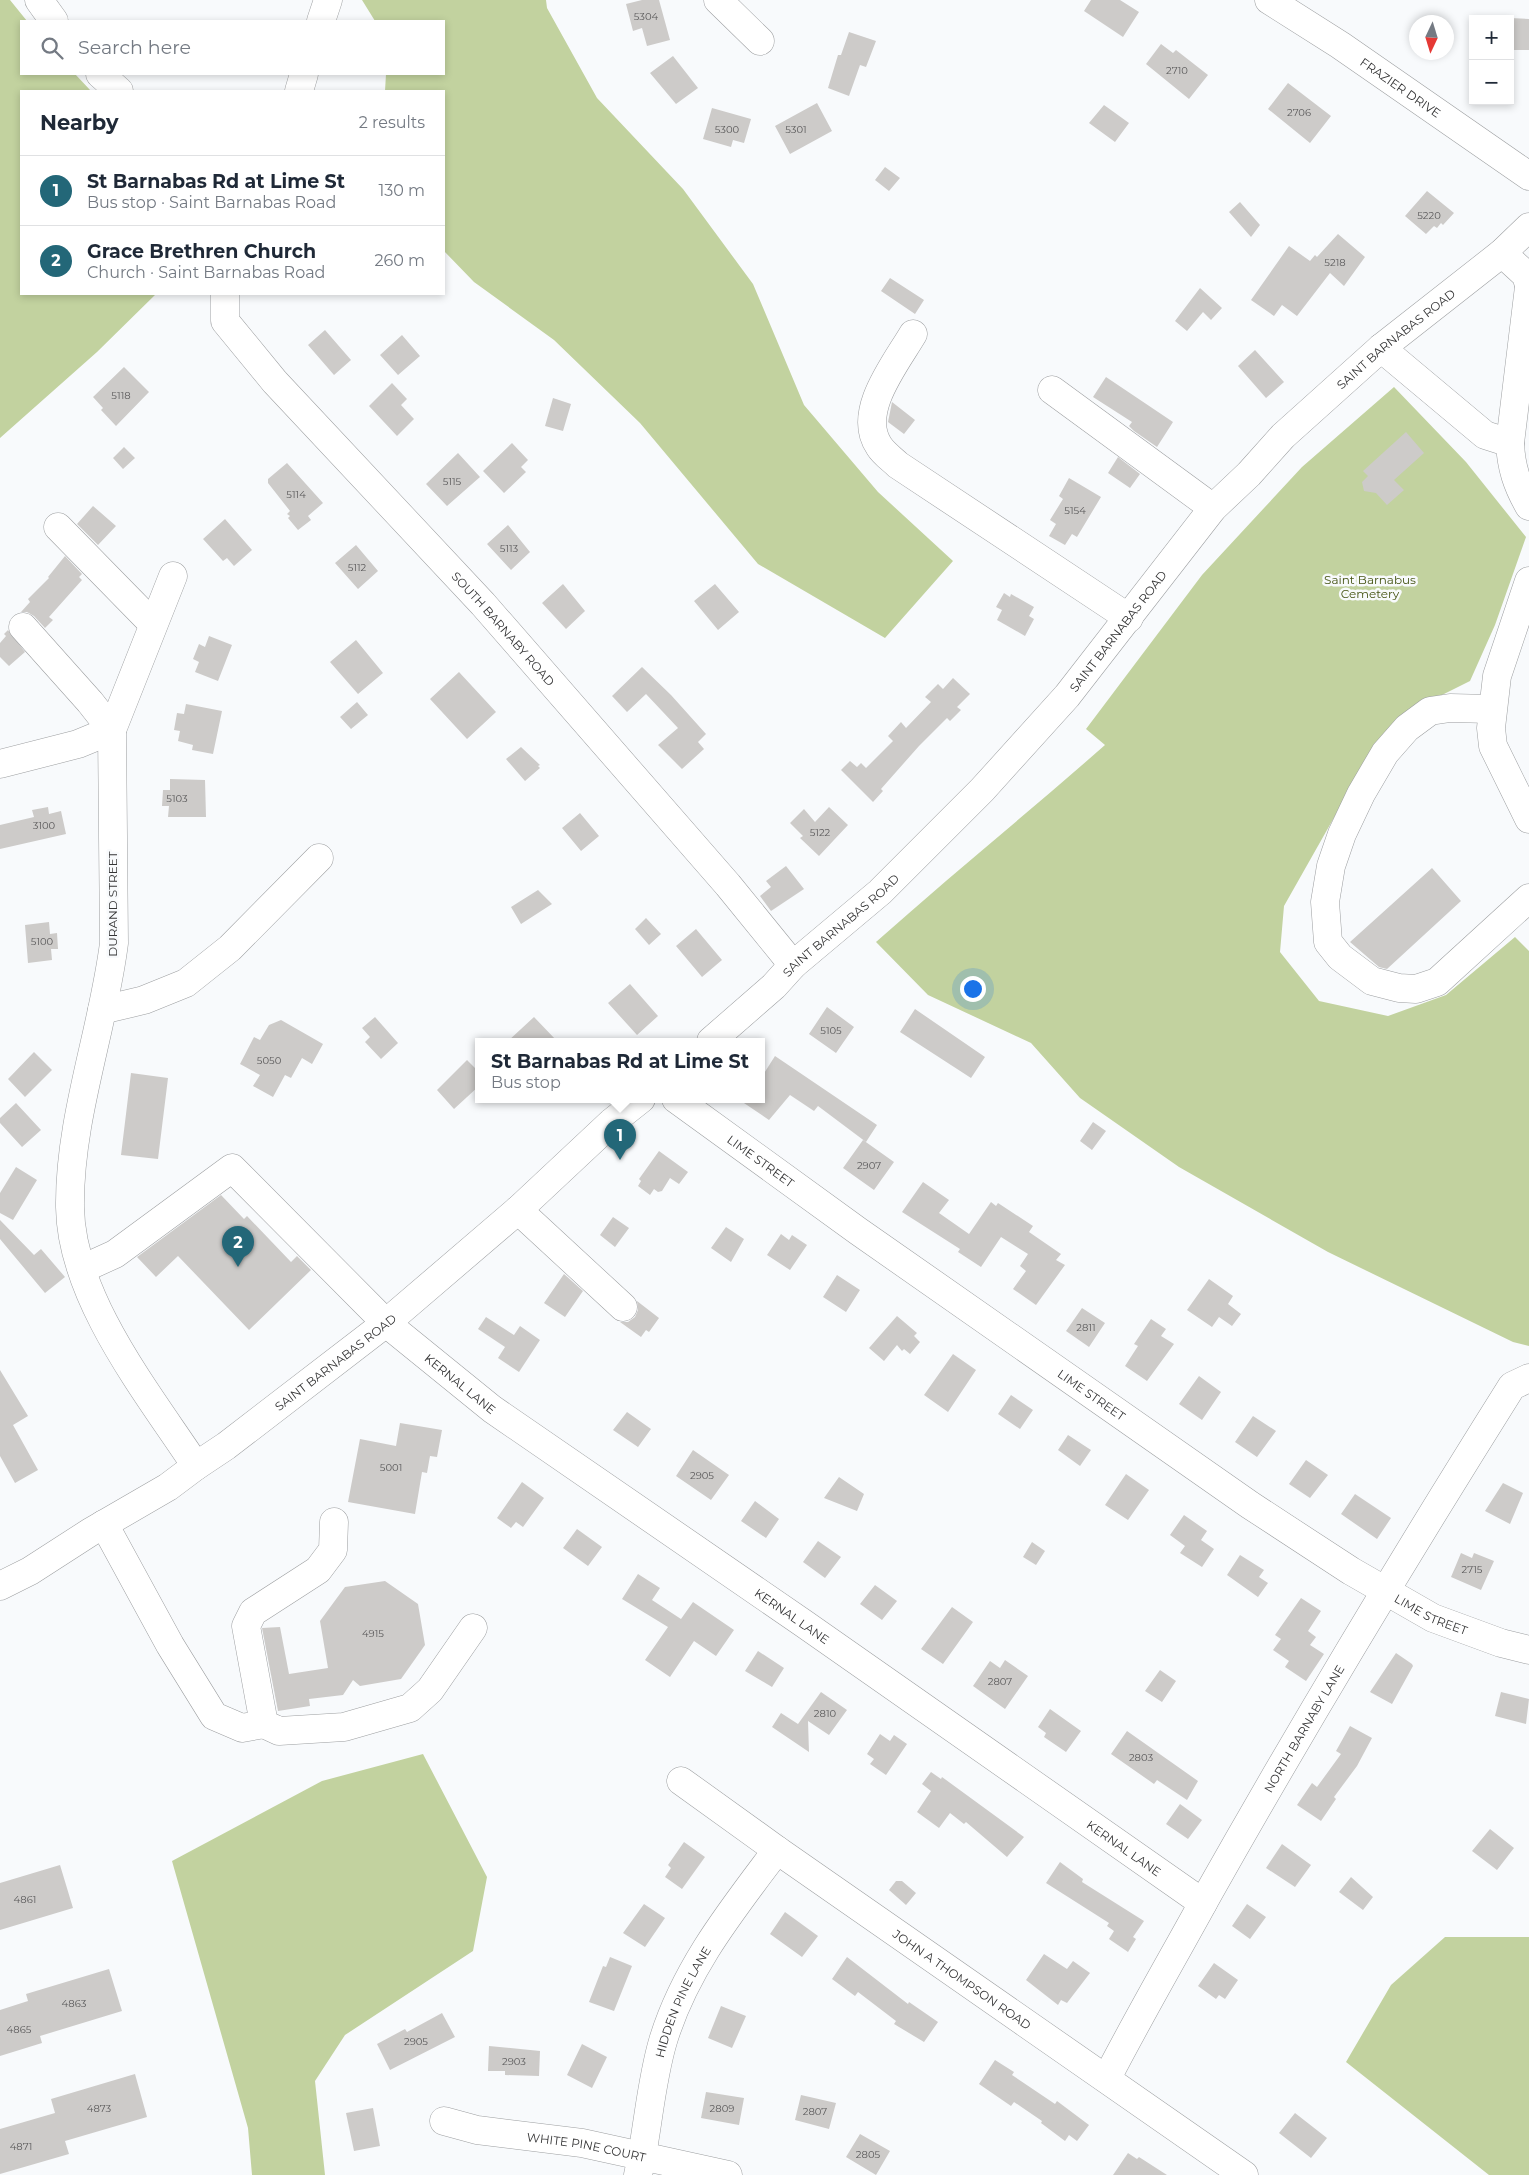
<!DOCTYPE html>
<meta charset="utf-8">
<style>
body{margin:0;font-family:Montserrat,sans-serif;background:#f2f2f3;color:#1f2937}
.controls{position:absolute;right:15px;top:15px;display:grid;overflow:hidden;border-radius:0px;box-shadow:0 2px 8px #0003}
.controls button{width:45px;height:45px;display:grid;place-items:center;padding:0;border:0;border-bottom:1px solid #e0e1e3;background:#fff;color:#1f2937;font:25px sans-serif}
.compass{position:absolute;left:1409px;top:15px;width:45px;height:45px;border-radius:50%;background:#fff;box-shadow:0 2px 8px #0003;rotate:184deg}
.you{position:absolute;left:972px;top:988px;width:18px;height:18px;margin:-12px;border:4px solid #fff;border-radius:50%;background:#1a73e8;box-shadow:0 0 0 8px #1a73e833}
.badge{display:grid;place-items:center;width:32px;height:32px;border-radius:50%;background:#236778;color:#fff;font-size:16px;font-weight:700}
.pin{position:absolute;translate:-50% -41px;filter:drop-shadow(0 1px 2px #0008)}
.pin::after{content:'';position:absolute;top:26px;width:18px;height:15px;background:inherit;clip-path:polygon(0 0,100% 0,50% 100%)}
.popup{position:absolute;left:475px;top:1038px;width:290px;height:65px;box-sizing:border-box;display:grid;place-content:center;border-radius:0px;background:#fff;filter:drop-shadow(0 1px 4px #0005);font-size:16px;white-space:nowrap;color:#747a83}
.popup b{font-size:19px;color:#1f2937}
.popup::after{content:'';position:absolute;left:50%;top:100%;margin-left:-10px;border:10px solid transparent;border-top-color:#fff}
.list{margin:0;padding:0;list-style:none}
h2{display:flex;justify-content:space-between;align-items:center;height:65px;margin:0;padding:0 20px;font-size:21px}
h2 small{font-size:16px;font-weight:400;color:#747a83}
.list li{display:grid;grid-template-columns:32px 1fr auto;gap:15px;align-items:center;box-sizing:border-box;height:70px;padding:0 20px;border-top:1px solid #e0e1e3}
.list b{display:block;font-size:19px;white-space:nowrap}
.list p{margin:0;font-size:16px;white-space:nowrap;color:#747a83}
.list em{font-size:16px;font-style:normal;color:#747a83}
.icon{flex:none;width:28px;height:28px;fill:none;stroke:currentColor;stroke-width:2;stroke-linecap:round;stroke-linejoin:round}
.map{position:relative;flex:none;width:1529px;height:2175px;overflow:hidden}
.search{position:absolute;background:#fff;box-shadow:0 2px 8px #0003;left:20px;top:20px;width:425px;height:55px;display:flex;align-items:center;gap:12px;box-sizing:border-box;padding:0 18px;border-radius:0px;color:#747a83;font-size:19px}
.panel{position:absolute;background:#fff;box-shadow:0 2px 8px #0003;left:20px;top:90px;width:425px;height:205px;border-radius:0px}
.map>svg:first-child{display:block}
.green{fill:#c2d29f}
.building{fill:#cdcbc9}
.lines{fill:none;stroke-linecap:round;stroke-linejoin:round}
.minor-casing{stroke:#9d9fa1;stroke-width:29}
.major-casing{stroke:#9d9fa1;stroke-width:29}
.minor{stroke:#fff;stroke-width:28}
.major{stroke:#fff;stroke-width:28}
.labels{text-anchor:middle;dominant-baseline:central;stroke-width:5;stroke-linejoin:round;paint-order:stroke}
.number-label{font-size:10px;fill:#5b5a5b}
.street-label{font-size:12px;fill:#353536;stroke:#f8fafc}
.park-label{font-size:12px;fill:#455413;stroke:#f8fafc}
</style>
<div class="map">
<svg width="1529" height="2175" viewBox="0 0 1529 2175">
<rect width="100%" height="100%" fill="#f8fafc"/>
<path class="green" d="M0,0H10L27,21H21V74H75L91,91H21V294H156L97,352L0,438Z
M362,0H546L547,8L597,98L683,189L753,284L804,405L878,492L953,561L885,638L758,564L640,423L554,340L474,282L444,251V91H385L386,74H444V21H375Z
M1394,387L1466,462L1526,537L1495,625L1470,681L1406,713L1353,784L1284,906L1280,952L1319,1001L1388,1016L1446,995L1515,937L1529,951V1346L1513,1342L1328,1252L1179,1167L1080,1098L1031,1043L928,995L876,942C951,875 1029,812 1105,745L1086,729L1202,575L1302,467Z
M423,1754L487,1877L473,1951L345,2035L315,2081L325,2175H252L248,2128L172,1861L322,1781Z
M1445,1937H1529V2175H1489L1346,2062L1391,1985Z"/>
<path class="building" d="M642,0H659L670,40L647,46L642,28L633,31L626,4Z
M1091,0H1120L1139,12L1123,37L1084,11Z
M1510,18L1529,19V50H1510Z
M849,32L876,41L866,67L860,65L849,96L828,88L838,55H841Z
M1161,44L1173,53L1176,50L1208,75L1189,99L1146,64Z
M673,56L698,88L676,104L650,73Z
M1288,83L1331,116L1310,143L1268,109Z
M817,103L832,131L790,154L775,126Z
M1104,105L1129,123L1115,142L1089,123Z
M712,108L751,119L744,143L733,140L731,147L703,139Z
M885,167L900,178L889,191L875,180Z
M1427,191L1454,213L1443,225L1441,223L1437,228L1434,226L1426,234L1405,216Z
M1240,202L1260,225L1251,237L1229,212Z
M1338,234L1365,257L1344,286L1330,273L1297,316L1282,305L1274,316L1251,300L1289,246L1310,261L1315,255L1317,257Z
M890,278L924,300L915,314L881,291Z
M1200,288L1222,308L1211,320L1203,312L1187,331L1175,321Z
M325,330L351,360L334,375L308,345Z
M402,335L420,356L398,375L380,355Z
M1255,350L1284,382L1266,398L1238,366Z
M124,367L149,392L116,426L101,410L103,408L93,397Z
M1106,377L1173,422L1157,447L1134,431L1129,426L1132,422L1093,397Z
M392,383L407,399L401,405L414,419L397,436L369,406Z
M553,398L571,404L563,431L545,426Z
M892,402L915,420L904,434L888,422Z
M1406,432L1424,453L1394,480L1404,490L1387,505L1376,493L1364,491L1362,482L1368,476L1363,471Z
M512,443L528,460L521,467L526,472L504,493L483,471Z
M124,447L135,458L123,469L113,458Z
M458,453L480,477L447,506L426,484Z
M1118,457L1140,474L1130,488L1108,473Z
M287,463L323,503L308,516L311,520L298,530L288,518L290,516L287,514L290,511L268,483V479Z
M1069,478L1101,497L1077,537L1072,534L1065,545L1049,536L1056,524L1050,520L1063,499L1059,496Z
M93,506L116,526L98,545L77,524Z
M225,519L252,550L234,566L227,558L223,561L203,539Z
M508,525L530,552L511,570L487,544Z
M356,545L378,571L358,589L335,563Z
M65,556L82,574L79,577L82,580L49,617L53,620L45,628L34,616L27,612H21L30,602L28,599L49,578L48,577Z
M563,584L585,611L566,629L542,603Z
M715,584L739,612L718,630L694,601Z
M1004,593L1010,597L1011,594L1034,607L1029,616L1034,619L1025,636L997,620L1002,610L996,607Z
M8,630L25,652L9,666L0,657V643L6,636L4,634Z
M209,636L232,645L218,681L195,672L199,662L193,659L199,644L205,647Z
M356,640L383,673L358,694L330,662Z
M642,667L671,695L706,734L698,742L704,749L682,769L658,745L678,728L646,694L627,712L612,696Z
M459,672L496,712L467,739L430,699Z
M953,678L970,694L957,707L961,710L950,721L947,718L919,746L881,789L883,791L873,802L841,770L850,761L857,767L861,763L866,768L893,741L888,736L901,722L906,728L931,702L925,697L938,684L943,689Z
M357,702L368,715L351,729L340,717Z
M186,704L222,711L213,754L192,750L193,745L178,741L180,731L174,730L177,713L184,714Z
M521,747L540,765L538,766L540,768L525,781L506,759Z
M170,779L205,780L206,817H168L169,806H162L163,790H170Z
M48,807L49,814L61,811L66,834L0,849V825L34,817L32,810Z
M829,807L848,825L819,856L800,838L803,836L790,823L804,809L815,822Z
M580,813L599,836L581,851L562,828Z
M786,866L804,889L771,911L760,896L771,887L766,881Z
M1432,868L1461,901L1387,969L1379,967L1350,942Z
M538,890L552,904L521,924L511,907Z
M646,918L661,934L649,945L635,929Z
M49,922L50,934L57,933L58,949H51L52,960L28,963L25,925Z
M696,929L722,960L702,977L676,946Z
M630,984L658,1016L637,1035L608,1003Z
M827,1007L854,1027L836,1053L809,1034Z
M915,1009L985,1057L971,1078L900,1032Z
M375,1017L398,1043L381,1059L365,1042L370,1037L362,1028Z
M534,1017L557,1041H508Z
M281,1020L323,1044L312,1064L302,1058L291,1078L285,1075L273,1097L253,1086L260,1075L240,1064L254,1037L260,1040L269,1025Z
M34,1052L52,1070L25,1097L8,1079Z
M775,1056L877,1125L866,1142L818,1106L814,1111L790,1095L769,1120L738,1099H761V1078Z
M467,1060L479,1072V1086L454,1109L437,1090Z
M131,1073L168,1078L158,1159L121,1155Z
M16,1103L41,1130L22,1147L0,1123V1118Z
M1093,1122L1106,1131L1092,1150L1080,1141Z
M863,1140L894,1162L874,1190L843,1168Z
M659,1151L688,1172L679,1184L670,1178L662,1191L658,1192L654,1189L650,1195L638,1186L641,1181L639,1179Z
M16,1167L37,1180L13,1220L0,1213V1193Z
M923,1182L949,1200L939,1213L969,1234L991,1202L996,1206L998,1203L1033,1226L1029,1232L1061,1254L1056,1260L1065,1265L1036,1305L1013,1289L1026,1271L1020,1266L1028,1254L1001,1237L981,1267L958,1252L960,1249L902,1212Z
M221,1195L244,1219L247,1216L291,1262L297,1256L311,1270L249,1330L178,1256L156,1277L137,1257Z
M613,1217L629,1228L615,1247L600,1235Z
M0,1220L34,1255L41,1249L65,1277L45,1293L0,1239Z
M726,1227L744,1239L731,1262L711,1248Z
M781,1234L789,1240L792,1235L807,1245L790,1270L767,1255Z
M564,1274L583,1291L565,1317L544,1303Z
M837,1275L860,1290L846,1312L823,1297Z
M1209,1279L1233,1296L1228,1304L1241,1314L1232,1326L1219,1317L1212,1327L1187,1310Z
M637,1301L659,1318L649,1332L646,1330L641,1337L620,1322H628L635,1317L638,1310Z
M1082,1308L1105,1323L1089,1347L1066,1331Z
M897,1316L917,1333L914,1336L920,1342L910,1354L904,1349L902,1351L897,1345L884,1361L869,1348Z
M486,1317L514,1335L520,1326L540,1340L519,1372L498,1358L505,1347L478,1329Z
M1151,1319L1166,1329L1161,1336L1174,1344L1147,1381L1125,1366L1138,1346L1134,1344Z
M953,1354L976,1370L948,1412L924,1395Z
M0,1370L28,1416L13,1425L38,1470L15,1483L0,1456Z
M1199,1376L1221,1392L1202,1420L1179,1404Z
M1011,1395L1033,1410L1020,1429L998,1414Z
M627,1412L651,1429L638,1447L613,1430Z
M1253,1416L1276,1431L1257,1457L1235,1442Z
M400,1423L442,1430L437,1457L430,1456L427,1473L422,1472L415,1514L348,1502L360,1439L396,1446Z
M1068,1435L1091,1450L1080,1466L1058,1450Z
M693,1450L729,1475L711,1500L676,1476Z
M1306,1460L1328,1475L1310,1498L1289,1484Z
M1126,1474L1149,1490L1128,1520L1105,1505Z
M839,1477L864,1494L857,1511L824,1498Z
M522,1482L544,1498L523,1527L516,1522L511,1528L497,1518Z
M1503,1483L1523,1493L1510,1524L1485,1511Z
M1355,1494L1391,1518L1377,1539L1341,1514Z
M755,1501L779,1519L766,1538L741,1521Z
M1184,1515L1207,1531L1201,1540L1214,1549L1202,1567L1180,1553L1185,1546L1170,1535Z
M577,1529L602,1547L588,1566L563,1548Z
M818,1541L841,1557L825,1578L803,1562Z
M1032,1542L1045,1551L1036,1565L1023,1557Z
M1461,1553L1472,1558L1474,1553L1494,1561L1481,1590L1451,1577Z
M1240,1555L1264,1570L1259,1577L1268,1583L1258,1597L1227,1575Z
M638,1574L660,1588L652,1600L681,1619L693,1602L734,1630L716,1656L694,1641L670,1677L645,1660L668,1627L622,1599Z
M385,1581L418,1604L425,1645L401,1679L360,1686L353,1680L343,1695L309,1699L310,1706L278,1711L262,1628L280,1627L289,1674L328,1668L320,1621L345,1587Z
M875,1585L897,1601L882,1620L860,1604Z
M1301,1598L1321,1611L1308,1631L1316,1637L1310,1645L1324,1654L1306,1681L1285,1667L1289,1661L1273,1650L1281,1639L1275,1635Z
M952,1607L973,1622L943,1664L921,1649Z
M758,1651L784,1668L772,1687L745,1671Z
M1396,1653L1412,1664L1413,1666L1392,1704L1370,1692Z
M1005,1660L1028,1676L1005,1709L973,1686L990,1661L1000,1668Z
M1160,1670L1176,1681L1162,1702L1145,1691Z
M821,1692L847,1710L829,1735L808,1721L809,1752L772,1727L781,1713L798,1724Z
M1501,1692L1529,1699L1526,1724L1495,1716Z
M1050,1709L1081,1731L1066,1752L1044,1737L1046,1733L1038,1727Z
M1350,1726L1372,1738L1357,1766L1334,1797L1336,1799L1321,1821L1297,1805L1312,1783L1317,1787L1341,1754L1336,1751Z
M1127,1731L1198,1781L1187,1800L1157,1780L1154,1784L1111,1754Z
M880,1734L890,1741L894,1735L907,1744L886,1775L870,1764L874,1759L867,1754Z
M931,1772L941,1779L942,1777L1024,1837L1007,1857L966,1822L964,1824L950,1813L939,1828L917,1812L931,1791L922,1784Z
M1180,1804L1202,1820L1188,1839L1166,1824Z
M1490,1829L1514,1848L1497,1870L1472,1851Z
M684,1842L705,1857L682,1889L665,1877L671,1868L668,1865Z
M1282,1844L1311,1865L1295,1887L1266,1868Z
M1060,1862L1083,1879L1082,1882L1144,1921L1133,1937L1136,1939L1128,1952L1109,1939L1114,1931L1107,1926L1109,1923L1046,1883Z
M60,1865L73,1908L0,1930V1883Z
M1351,1877L1373,1897L1363,1910L1339,1892Z
M896,1881H902L916,1893L906,1905L889,1890Z
M644,1904L665,1918L645,1947L623,1933Z
M1247,1904L1266,1917L1250,1939L1232,1926Z
M785,1912L818,1936L802,1957L770,1934Z
M1044,1954L1067,1969L1073,1961L1090,1973L1067,2003L1061,2000L1058,2005L1026,1980Z
M610,1957L632,1966L614,2011L589,2002L603,1966L606,1967Z
M847,1957L908,2004L909,2002L938,2022L924,2042L894,2024L896,2021L858,1992L855,1996L832,1979Z
M1214,1963L1238,1980L1225,1999L1219,1995L1216,1999L1198,1986Z
M109,1969L122,2011L40,2036L42,2043L0,2056V2010L28,2001L26,1994Z
M721,2006L746,2016L732,2048L708,2038Z
M442,2013L455,2037L390,2070L377,2044L405,2029L407,2032Z
M582,2044L607,2057L592,2088L567,2075Z
M489,2046L540,2051L539,2076L505,2075V2071H488Z
M995,2060L1014,2072L1012,2075L1055,2104L1057,2101L1089,2125L1077,2141L1069,2135L1065,2141L1041,2123L1042,2121L1014,2102L1011,2106L979,2084Z
M135,2074L147,2117L65,2141L69,2154L0,2174V2129L55,2113L51,2099Z
M706,2092L744,2098L739,2125L701,2118Z
M801,2095L836,2103L829,2129L795,2120Z
M373,2108L380,2146L354,2151L346,2113Z
M1295,2113L1327,2138L1311,2158L1279,2133Z
M860,2134L890,2151L876,2175L846,2157Z
M1128,2153L1137,2159L1139,2157L1167,2175H1113Z"/>
<g class="lines">
<defs>
<g id="minor">
<path d="M39,0L54,21"/>
<path d="M718,0L760,41"/>
<path id="s1" d="M1269,0L1340,45L1529,176"/>
<path d="M321,21L328,0"/>
<path d="M100,74L119,91"/>
<path d="M299,91L304,74"/>
<path d="M1502,253L1526,275L1529,285"/>
<path d="M1529,287L1510,443C1511,467 1517,485 1529,506"/>
<path id="s2" d="M225,294V321L275,382L483,604L728,885L793,965"/>
<path d="M913,334C896,363 856,412 879,446C884,454 892,459 898,465L1129,618"/>
<path d="M1381,348L1485,435L1510,443"/>
<path d="M1052,390L1213,508"/>
<path d="M58,527L153,624"/>
<path d="M173,576L112,730L114,943C103,1031 69,1118 70,1207C71,1298 148,1393 196,1466"/>
<path d="M1529,581L1497,676L1491,728L1493,746L1529,819"/>
<path d="M23,627L90,702L112,730"/>
<path d="M1491,709L1450,708L1430,711L1407,728L1385,753L1361,794L1342,834L1331,866L1325,902L1328,942L1340,957L1372,981L1399,988L1416,989L1437,982L1529,898"/>
<path d="M0,764L78,744L112,730"/>
<path d="M102,1010L144,1000L186,983L230,948L319,858"/>
<path id="s3" d="M676,1099L858,1231L1250,1505L1351,1571L1433,1618L1501,1643L1529,1650"/>
<path d="M518,1210L623,1307"/>
<path id="s4" d="M82,1269L115,1254L232,1168L386,1323L492,1409L803,1623L1203,1903"/>
<path d="M334,1522L333,1550L318,1570L253,1612L246,1626L264,1724L279,1731L344,1727L410,1708L430,1690L473,1628"/>
<path d="M104,1524L170,1645L214,1716L242,1728L264,1724"/>
<path id="s5" d="M681,1781L777,1850L1244,2175"/>
<path id="s6" d="M1107,2078C1139,2016 1174,1956 1208,1894C1305,1722 1407,1553 1512,1386L1529,1378"/>
<path id="s7" d="M444,2121L477,2130L582,2143L728,2175"/>
<path id="s8" d="M638,2175C648,2131 650,2085 663,2041C685,1968 732,1910 777,1850"/>
</g>
<g id="major">
<path id="s9" d="M711,1041L774,986L793,965L880,892L982,790L1067,696L1213,508L1249,474L1283,436L1381,348L1502,253L1529,227"/>
<path id="s10" d="M0,1586L30,1571L92,1531L168,1487L196,1466L226,1446L386,1323L518,1210L612,1122L641,1099"/>
</g>
</defs>
<use href="#minor" class="minor-casing"/>
<use href="#major" class="major-casing"/>
<use href="#minor" class="minor"/>
<use href="#major" class="major"/>
</g>
<g class="labels">
<g class="number-label">
<text x="646" y="16">5304</text>
<text x="1177" y="70">2710</text>
<text x="1299" y="112">2706</text>
<text x="727" y="129">5300</text>
<text x="796" y="129">5301</text>
<text x="1429" y="215">5220</text>
<text x="1335" y="262">5218</text>
<text x="121" y="395">5118</text>
<text x="452" y="481">5115</text>
<text x="296" y="494">5114</text>
<text x="1075" y="510">5154</text>
<text x="509" y="548">5113</text>
<text x="357" y="567">5112</text>
<text x="177" y="798">5103</text>
<text x="44" y="825">3100</text>
<text x="820" y="832">5122</text>
<text x="42" y="941">5100</text>
<text x="831" y="1030">5105</text>
<text x="269" y="1060">5050</text>
<text x="869" y="1165">2907</text>
<text x="1086" y="1327">2811</text>
<text x="391" y="1467">5001</text>
<text x="702" y="1475">2905</text>
<text x="1472" y="1569">2715</text>
<text x="373" y="1633">4915</text>
<text x="1000" y="1681">2807</text>
<text x="825" y="1713">2810</text>
<text x="1141" y="1757">2803</text>
<text x="25" y="1899">4861</text>
<text x="74" y="2003">4863</text>
<text x="19" y="2029">4865</text>
<text x="416" y="2041">2905</text>
<text x="514" y="2061">2903</text>
<text x="99" y="2108">4873</text>
<text x="722" y="2108">2809</text>
<text x="815" y="2111">2807</text>
<text x="21" y="2146">4871</text>
<text x="868" y="2154">2805</text>
</g>
<g class="street-label">
<text stroke="none"><textPath href="#s1" startOffset="158">FRAZIER DRIVE</textPath></text>
<text stroke="none"><textPath href="#s9" startOffset="984">SAINT BARNABAS ROAD</textPath></text>
<text stroke="none"><textPath href="#s2" startOffset="442">SOUTH BARNABY ROAD</textPath></text>
<text stroke="none"><textPath href="#s9" startOffset="579">SAINT BARNABAS ROAD</textPath></text>
<text transform="translate(112 904) rotate(-90)">DURAND STREET</text>
<text stroke="none"><textPath href="#s9" startOffset="174">SAINT BARNABAS ROAD</textPath></text>
<text stroke="none"><textPath href="#s3" startOffset="105">LIME STREET</textPath></text>
<text stroke="none"><textPath href="#s10" startOffset="404">SAINT BARNABAS ROAD</textPath></text>
<text stroke="none"><textPath href="#s4" startOffset="496">KERNAL LANE</textPath></text>
<text stroke="none"><textPath href="#s3" startOffset="510">LIME STREET</textPath></text>
<text stroke="none"><textPath href="#s3" startOffset="915">LIME STREET</textPath></text>
<text stroke="none"><textPath href="#s4" startOffset="901">KERNAL LANE</textPath></text>
<text stroke="none"><textPath href="#s6" startOffset="401">NORTH BARNABY LANE</textPath></text>
<text stroke="none"><textPath href="#s4" startOffset="1306">KERNAL LANE</textPath></text>
<text stroke="none"><textPath href="#s5" startOffset="344">JOHN A THOMPSON ROAD</textPath></text>
<text stroke="none"><textPath href="#s8" startOffset="180">HIDDEN PINE LANE</textPath></text>
<text stroke="none"><textPath href="#s7" startOffset="145">WHITE PINE COURT</textPath></text>
</g>
<g class="park-label">
<text x="1370" y="579">Saint Barnabus<tspan x="1370" dy="14">Cemetery</tspan></text>
</g>
</g>
</svg>
<div class="controls">
<button>+</button>
<button>−</button>
</div>
<svg class="compass" viewBox="-18 -18 36 36"><path d="M0-13l5 13h-10z" fill="#e53935"/><path d="M0 13l5-13h-10z" fill="#747a83"/></svg>
<div class="you"></div>
<div class="pin badge" style="left:620px;top:1160px">1</div>
<div class="popup"><b>St Barnabas Rd at Lime St</b>Bus stop</div>
<div class="pin badge" style="left:238px;top:1267px">2</div>
<div class="search"><svg class="icon" aria-label="search" viewBox="0 0 24 24"><circle cx="10" cy="10" r="6"/><path d="M15 15l6 6"/></svg>Search here</div>
<section class="panel">
<h2>Nearby<small>2 results</small></h2>
<ul class="list">
<li><span class="badge">1</span><div><b>St Barnabas Rd at Lime St</b><p>Bus stop · Saint Barnabas Road</p></div><em>130 m</em></li>
<li><span class="badge">2</span><div><b>Grace Brethren Church</b><p>Church · Saint Barnabas Road</p></div><em>260 m</em></li>
</ul>
</section>
</div>
